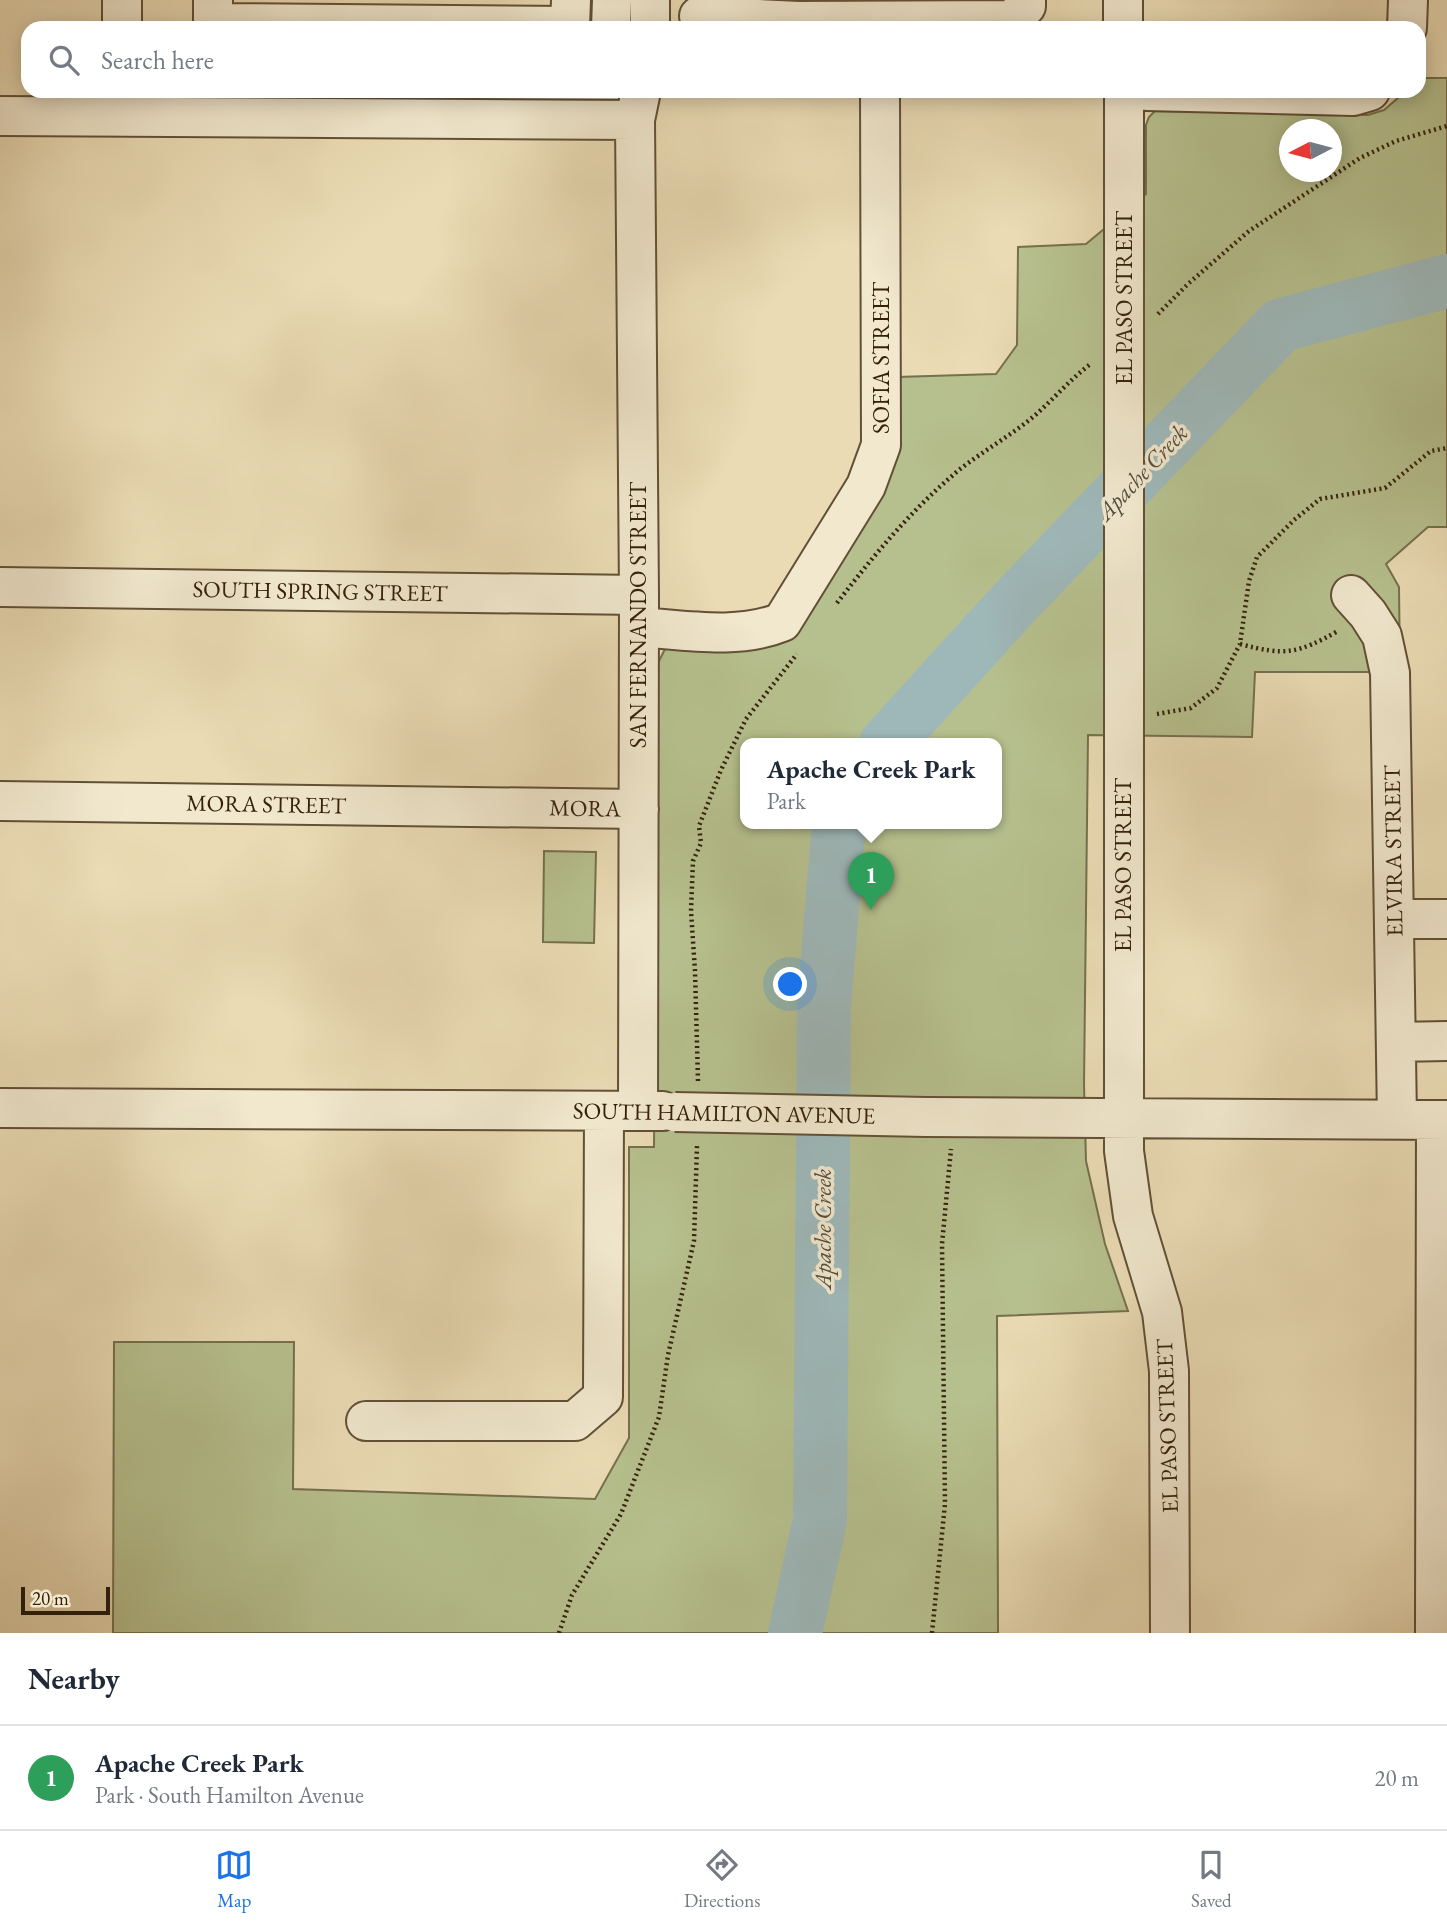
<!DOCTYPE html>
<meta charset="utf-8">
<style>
body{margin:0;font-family:"EB Garamond",serif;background:#f6f6f7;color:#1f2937}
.compass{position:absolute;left:1279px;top:119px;width:63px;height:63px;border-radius:50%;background:#fff;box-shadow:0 4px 18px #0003;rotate:264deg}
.scale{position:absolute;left:21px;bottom:18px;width:89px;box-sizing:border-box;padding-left:7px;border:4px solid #34210c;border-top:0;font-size:19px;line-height:24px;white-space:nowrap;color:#34210c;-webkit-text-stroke:5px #f1e8ce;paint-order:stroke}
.you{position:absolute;left:791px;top:985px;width:24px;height:24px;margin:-18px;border:5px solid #fff;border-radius:50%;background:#1a73e8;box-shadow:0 0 0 10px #1a73e833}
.badge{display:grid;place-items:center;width:46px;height:46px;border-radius:50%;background:#1a73e8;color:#fff;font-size:23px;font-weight:700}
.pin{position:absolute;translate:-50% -58px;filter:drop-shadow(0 2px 4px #0008)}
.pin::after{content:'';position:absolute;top:37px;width:24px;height:21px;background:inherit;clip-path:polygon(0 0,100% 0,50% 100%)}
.popup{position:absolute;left:740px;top:738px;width:262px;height:91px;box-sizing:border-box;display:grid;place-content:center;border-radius:14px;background:#fff;filter:drop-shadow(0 2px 5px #0005);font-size:23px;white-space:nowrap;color:#747a83}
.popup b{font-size:26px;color:#1f2937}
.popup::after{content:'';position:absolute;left:50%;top:100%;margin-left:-14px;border:14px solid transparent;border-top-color:#fff}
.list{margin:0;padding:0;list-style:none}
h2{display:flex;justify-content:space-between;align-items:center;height:91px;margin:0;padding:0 28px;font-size:30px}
h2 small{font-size:23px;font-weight:400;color:#747a83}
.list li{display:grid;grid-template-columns:46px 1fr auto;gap:21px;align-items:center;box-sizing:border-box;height:105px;padding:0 28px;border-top:2px solid #e0e1e3}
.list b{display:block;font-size:26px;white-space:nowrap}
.list p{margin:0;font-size:23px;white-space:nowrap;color:#747a83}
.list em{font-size:23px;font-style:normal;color:#747a83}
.icon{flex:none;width:38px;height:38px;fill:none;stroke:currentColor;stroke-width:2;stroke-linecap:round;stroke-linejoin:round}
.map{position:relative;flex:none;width:1447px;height:1633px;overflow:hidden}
.search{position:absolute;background:#fff;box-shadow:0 4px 18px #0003;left:21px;right:21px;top:21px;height:77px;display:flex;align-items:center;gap:18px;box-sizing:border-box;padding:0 24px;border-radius:21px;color:#747a83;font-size:26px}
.sheet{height:196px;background:#fff}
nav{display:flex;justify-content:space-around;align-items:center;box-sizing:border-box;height:98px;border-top:2px solid #e0e1e3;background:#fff;font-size:19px;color:#747a83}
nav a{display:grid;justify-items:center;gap:4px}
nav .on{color:#1a73e8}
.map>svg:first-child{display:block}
.green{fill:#b6c08e;stroke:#75704d;stroke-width:2;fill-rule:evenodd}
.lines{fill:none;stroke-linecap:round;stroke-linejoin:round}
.river{stroke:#9eb8b9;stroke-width:54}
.minor-casing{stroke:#625036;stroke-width:42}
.path{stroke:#34210c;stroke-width:4.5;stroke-dasharray:2 3.5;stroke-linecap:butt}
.minor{stroke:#f1e8ce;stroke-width:38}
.minor-bridge-casing{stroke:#625036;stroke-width:42;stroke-linecap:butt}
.minor-bridge{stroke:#f1e8ce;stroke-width:38}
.labels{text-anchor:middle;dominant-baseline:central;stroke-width:7;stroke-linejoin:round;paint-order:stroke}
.street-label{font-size:23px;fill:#34210c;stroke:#f1e8ce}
.water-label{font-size:24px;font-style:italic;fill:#544e40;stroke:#f1e8ce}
</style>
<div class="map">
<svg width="1447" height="1633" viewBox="0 0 1447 1633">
<rect width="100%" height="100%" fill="#eadbb4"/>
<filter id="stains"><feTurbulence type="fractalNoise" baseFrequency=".00286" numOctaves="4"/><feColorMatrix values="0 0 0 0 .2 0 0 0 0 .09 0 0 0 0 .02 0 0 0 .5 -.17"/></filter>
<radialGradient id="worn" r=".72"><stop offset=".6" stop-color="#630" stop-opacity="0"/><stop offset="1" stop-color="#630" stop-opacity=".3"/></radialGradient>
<path class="green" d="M1419,78H1447V527H1428L1386,564L1399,587L1400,672H1255L1252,737L1088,735L1084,1084L1086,1161L1105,1244L1128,1311L997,1316L998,1633H113L114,1342H294L293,1489L595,1499L629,1438V1147H654L658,663L666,647L773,644L897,377L996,374L1017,345L1018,247L1086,244L1146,194V125L1149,117L1155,111L1368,115L1384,110L1406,91H1419ZM1290,130H1332V172H1290ZM745,744H997V824H745Z
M544,851L596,852L594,943L543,942Z"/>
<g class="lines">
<path class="river" d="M886,744L1015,602L1281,325L1447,281
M795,1633L820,1520L824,1005L838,835L843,824"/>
<defs>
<path id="minor" d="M122,0V28
M213,0V23L570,26L571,0
M1123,0V28
M699,16L798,21L1012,20L1026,6V0
M611,28L612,0
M650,28V0
M1407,28L1408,0
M1124,91V262
M1147,91L1353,96L1370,91
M0,116L635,120
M0,587L639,595
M1351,595L1368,614L1382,636L1390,673L1397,1119
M639,627C685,630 738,640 782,622L866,486L881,445L880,91
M1124,668V1151L1133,1216L1162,1312L1169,1371L1170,1633
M0,801L639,809
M1394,919H1447
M1396,1042L1447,1041
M0,1108L663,1111
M638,1111L639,595L635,120L641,91
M927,1117L1447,1120
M366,1421H575L603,1397L604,1111
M1435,1633L1436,1120"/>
</defs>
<use href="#minor" class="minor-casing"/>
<path class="path" d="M1158,314L1189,283L1249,231L1360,158L1396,141L1447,126
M837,603C874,555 912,509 959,470C983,451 1010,436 1033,417C1053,400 1070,379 1092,363
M1240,644C1285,656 1297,654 1338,631
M1157,714L1191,708L1217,688L1240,644L1249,581L1257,557L1294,520L1320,499L1385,488L1431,451L1447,448
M698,1081L695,971L691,911L693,861L701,843L699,826L721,770L746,719L797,654
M559,1633L572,1595L621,1514L659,1417L668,1355L694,1241L697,1146
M932,1633L945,1504L942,1244L951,1149"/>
<use href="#minor" class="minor"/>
<defs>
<path id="minor-bridge" d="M1124,668V262
M675,1112L927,1117"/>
</defs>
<use href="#minor-bridge" class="minor-bridge-casing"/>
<use href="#minor-bridge" class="minor-bridge"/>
</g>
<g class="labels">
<g class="street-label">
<text transform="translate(1124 298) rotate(-90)">EL PASO STREET</text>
<text transform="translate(881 358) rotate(-90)">SOFIA STREET</text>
<text transform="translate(320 591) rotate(1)">SOUTH SPRING STREET</text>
<text transform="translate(638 615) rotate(-90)">SAN FERNANDO STREET</text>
<text transform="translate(266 804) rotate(1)">MORA STREET</text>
<text transform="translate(585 808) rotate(1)">MORA</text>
<text transform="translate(1393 851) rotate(-91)">ELVIRA STREET</text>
<text transform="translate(1123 865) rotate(-90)">EL PASO STREET</text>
<text transform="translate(724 1113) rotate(1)">SOUTH HAMILTON AVENUE</text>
<text transform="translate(1167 1426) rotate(-92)">EL PASO STREET</text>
</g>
<g class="water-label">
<text transform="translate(1142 472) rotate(-47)">Apache Creek</text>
<text transform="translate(822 1229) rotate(-90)">Apache Creek</text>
</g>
</g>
<rect width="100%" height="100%" filter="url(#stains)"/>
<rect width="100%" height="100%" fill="url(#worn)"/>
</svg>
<svg class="compass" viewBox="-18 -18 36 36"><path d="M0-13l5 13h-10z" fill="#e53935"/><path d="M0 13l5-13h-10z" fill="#747a83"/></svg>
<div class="scale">20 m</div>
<div class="you"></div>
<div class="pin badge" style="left:871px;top:910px;background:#2e9e5b">1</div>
<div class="popup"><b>Apache Creek Park</b>Park</div>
<div class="search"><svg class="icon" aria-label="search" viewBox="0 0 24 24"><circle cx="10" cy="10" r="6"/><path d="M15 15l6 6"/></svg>Search here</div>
</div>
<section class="sheet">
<h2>Nearby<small></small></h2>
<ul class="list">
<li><span class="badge" style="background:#2e9e5b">1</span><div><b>Apache Creek Park</b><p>Park · South Hamilton Avenue</p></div><em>20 m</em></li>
</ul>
</section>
<nav>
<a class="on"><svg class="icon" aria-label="map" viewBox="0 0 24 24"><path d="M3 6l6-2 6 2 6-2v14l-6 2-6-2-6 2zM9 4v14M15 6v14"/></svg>Map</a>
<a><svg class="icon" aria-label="directions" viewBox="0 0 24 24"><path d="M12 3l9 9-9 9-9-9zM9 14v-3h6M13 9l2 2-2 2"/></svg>Directions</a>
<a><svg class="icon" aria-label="saved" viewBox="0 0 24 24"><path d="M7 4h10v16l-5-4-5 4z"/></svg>Saved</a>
</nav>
